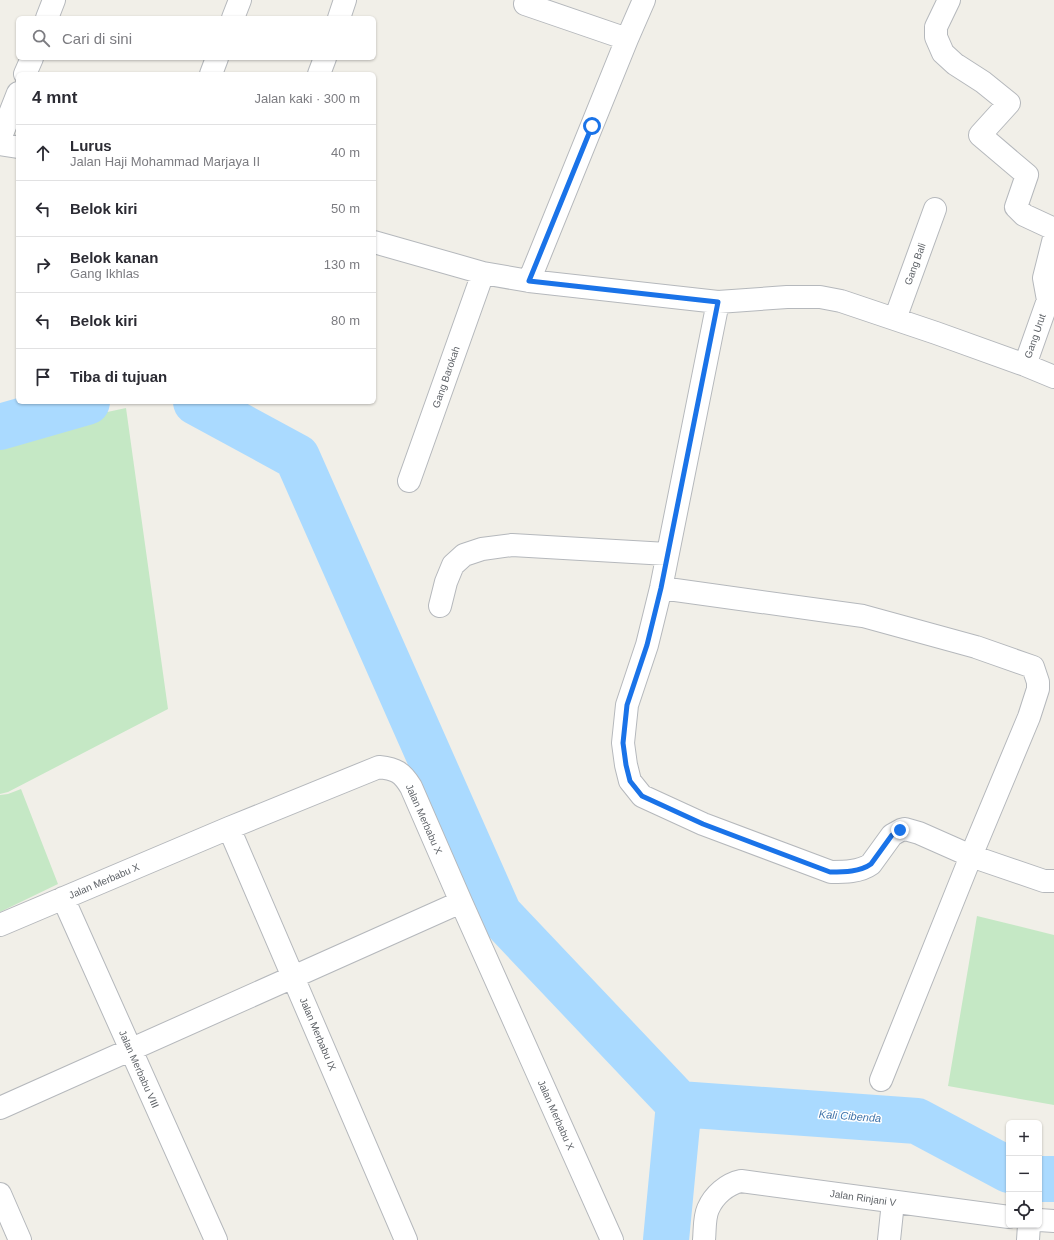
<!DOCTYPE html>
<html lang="id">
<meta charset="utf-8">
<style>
body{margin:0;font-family:Arial,sans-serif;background:#f7f7f7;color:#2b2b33}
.controls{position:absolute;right:12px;bottom:12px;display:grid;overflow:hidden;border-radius:6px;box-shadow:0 1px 3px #0004}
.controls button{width:36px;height:36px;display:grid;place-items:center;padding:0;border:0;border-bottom:1px solid #e1e1e2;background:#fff;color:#2b2b33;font:20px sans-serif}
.stop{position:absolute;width:12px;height:12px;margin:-9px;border:3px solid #1a73e8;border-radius:50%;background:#fff}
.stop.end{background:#1a73e8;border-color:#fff;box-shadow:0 1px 4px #0008}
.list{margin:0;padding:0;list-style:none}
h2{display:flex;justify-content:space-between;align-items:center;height:52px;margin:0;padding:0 16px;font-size:17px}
h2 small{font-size:13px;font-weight:400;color:#7c7c81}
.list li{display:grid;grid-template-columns:26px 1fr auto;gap:12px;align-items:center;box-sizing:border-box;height:56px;padding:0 16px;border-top:1px solid #e1e1e2}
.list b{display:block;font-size:15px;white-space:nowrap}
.list p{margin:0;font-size:13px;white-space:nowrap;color:#7c7c81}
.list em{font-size:13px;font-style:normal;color:#7c7c81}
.icon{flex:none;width:22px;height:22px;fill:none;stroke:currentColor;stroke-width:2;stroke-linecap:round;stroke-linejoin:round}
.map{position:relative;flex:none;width:1054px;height:1240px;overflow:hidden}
.search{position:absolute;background:#fff;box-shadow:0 1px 3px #0004;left:16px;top:16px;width:360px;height:44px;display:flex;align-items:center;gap:10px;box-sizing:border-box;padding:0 14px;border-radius:6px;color:#7c7c81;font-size:15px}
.panel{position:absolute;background:#fff;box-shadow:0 1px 3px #0004;left:16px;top:72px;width:360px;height:332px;border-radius:6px}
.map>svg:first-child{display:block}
.green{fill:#c5e8c5}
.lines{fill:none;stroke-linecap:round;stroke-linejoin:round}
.river{stroke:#aadaff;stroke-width:46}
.minor-casing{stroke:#b5b8bc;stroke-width:24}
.minor{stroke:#fff;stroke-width:22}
.route{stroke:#1a73e8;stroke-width:5}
.labels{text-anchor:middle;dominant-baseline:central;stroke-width:3;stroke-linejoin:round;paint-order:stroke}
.street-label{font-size:10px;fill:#5f6368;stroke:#fff}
.water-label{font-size:11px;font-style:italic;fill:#4174aa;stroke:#fff}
</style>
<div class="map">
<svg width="1054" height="1240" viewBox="0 0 1054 1240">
<rect width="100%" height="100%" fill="#f1efe8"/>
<path class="green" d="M126,408L168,709L8,792L0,794V435Z
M21,789L58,884L0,912V795L8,794Z
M977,916L1054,935V1105L948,1086Z"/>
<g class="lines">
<path class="river" d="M196,402L297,457L499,914L679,1104L666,1240
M0,427L87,402
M679,1104L917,1121L1009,1170
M1039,1179H1054"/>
<defs>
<path id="minor" d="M949,0L936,27V37L943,53L955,64L983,82L1009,103L980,135L1027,175L1016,207L1024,215L1054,229
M525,4L627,39
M47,18L54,0
M233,18L240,0
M339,18L345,0
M25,74L32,58
M211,74L217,58
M319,74L325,58
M0,139L18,93
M0,144L18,147
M374,242L483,273L529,281L718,302L787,297H820L841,301L936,333L1025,365L1054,377
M529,281L627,39L644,0
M718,302L661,588L647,645L627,705L623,743L626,765L630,781L642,796L703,824L831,872C844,872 860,872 871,864L892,835L901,830L905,829L919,833L971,856L1044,881H1054
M895,319L935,209
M1025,365L1048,300L1044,278L1054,238
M409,481L483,273
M661,588L863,616L976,647L1033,667L1038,682V689L1029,717L971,856L881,1080
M440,606L446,582L453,565L464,555L482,549L512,545L667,554
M229,828L406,1240
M63,898L216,1240
M0,925L229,828L379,767C396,769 402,772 411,787L461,902L612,1240
M0,1108L461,902
M0,1194L20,1240
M1039,1220L1054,1221
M704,1240C705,1230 704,1218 708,1209C714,1195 727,1184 741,1181L1009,1217
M889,1240L893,1202
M1028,1240L1029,1225"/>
</defs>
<use href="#minor" class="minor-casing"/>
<use href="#minor" class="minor"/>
</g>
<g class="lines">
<path class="route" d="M592,126L529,281L718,302L661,588L647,645L627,705L623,743L626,765L630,781L642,796L703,824L830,872C844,872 860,872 871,864L892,835L900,830"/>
</g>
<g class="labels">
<g class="street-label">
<text transform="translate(915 264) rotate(-70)">Gang Bali</text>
<text transform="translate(1035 336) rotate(-71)">Gang Urut</text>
<text transform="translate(446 377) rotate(-71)">Gang Barokah</text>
<text transform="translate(424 819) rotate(66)">Jalan Merbabu X</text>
<text transform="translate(104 881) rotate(-23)">Jalan Merbabu X</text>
<text transform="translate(318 1034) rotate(67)">Jalan Merbabu IX</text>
<text transform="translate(139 1069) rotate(66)">Jalan Merbabu VIII</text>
<text transform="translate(556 1115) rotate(66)">Jalan Merbabu X</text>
<text transform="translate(863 1198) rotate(8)">Jalan Rinjani V</text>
</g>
<g class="water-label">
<text transform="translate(850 1116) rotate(4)">Kali Cibenda</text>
</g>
</g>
</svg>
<div class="controls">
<button>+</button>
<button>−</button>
<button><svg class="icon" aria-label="locate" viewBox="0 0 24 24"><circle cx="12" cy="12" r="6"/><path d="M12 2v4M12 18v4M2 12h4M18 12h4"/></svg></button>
</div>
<div class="stop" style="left:592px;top:126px"></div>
<div class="stop end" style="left:900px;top:830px"></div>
<div class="search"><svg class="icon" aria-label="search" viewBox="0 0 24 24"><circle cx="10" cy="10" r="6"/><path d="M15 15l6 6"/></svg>Cari di sini</div>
<section class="panel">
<h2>4 mnt<small>Jalan kaki · 300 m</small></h2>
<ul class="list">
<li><svg class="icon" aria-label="ahead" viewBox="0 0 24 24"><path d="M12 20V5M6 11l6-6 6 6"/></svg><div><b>Lurus</b><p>Jalan Haji Mohammad Marjaya II</p></div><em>40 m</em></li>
<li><svg class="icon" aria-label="left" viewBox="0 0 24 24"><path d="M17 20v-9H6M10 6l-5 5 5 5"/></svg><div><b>Belok kiri</b></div><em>50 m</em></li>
<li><svg class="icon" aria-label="right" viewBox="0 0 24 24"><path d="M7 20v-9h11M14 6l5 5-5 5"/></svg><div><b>Belok kanan</b><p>Gang Ikhlas</p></div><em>130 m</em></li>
<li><svg class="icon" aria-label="left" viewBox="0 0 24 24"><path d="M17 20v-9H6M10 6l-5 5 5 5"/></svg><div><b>Belok kiri</b></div><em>80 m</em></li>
<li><svg class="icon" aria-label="arrive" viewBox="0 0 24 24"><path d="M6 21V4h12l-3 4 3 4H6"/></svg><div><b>Tiba di tujuan</b></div></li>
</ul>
</section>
</div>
